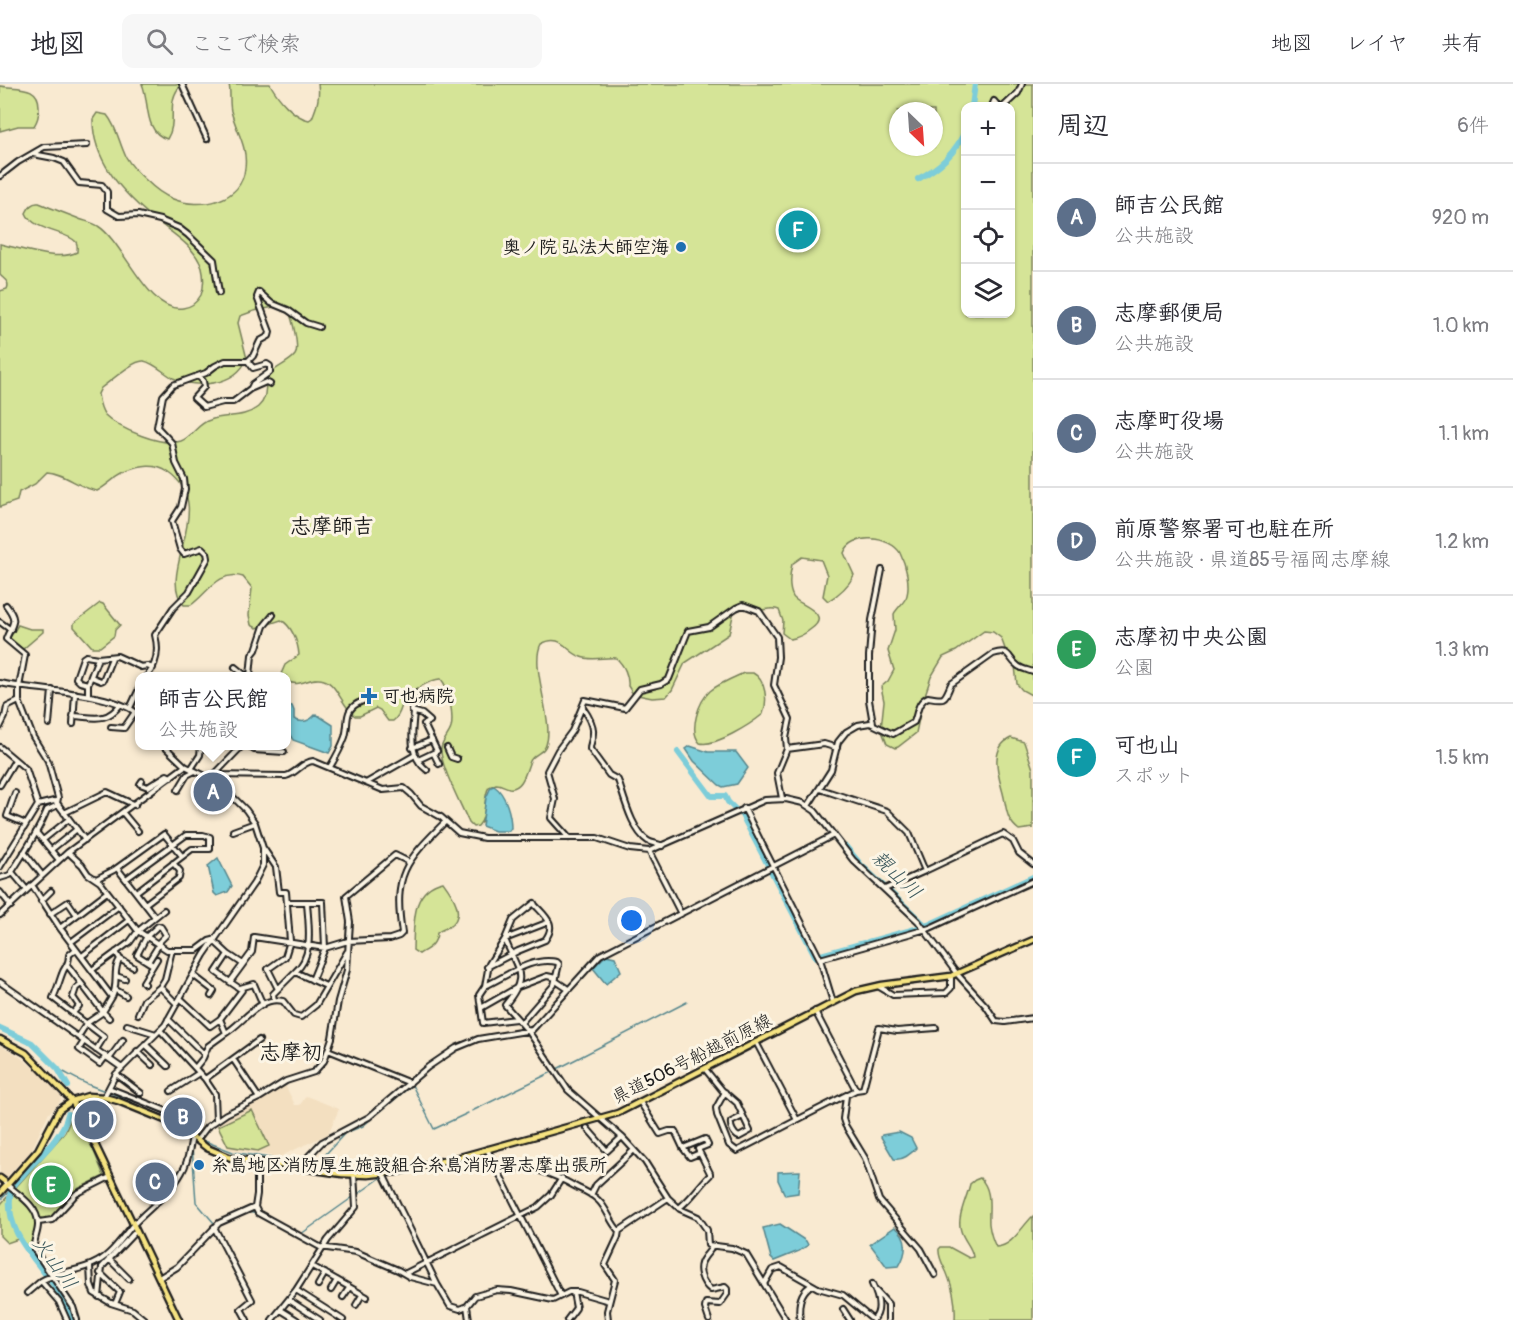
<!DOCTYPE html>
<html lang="ja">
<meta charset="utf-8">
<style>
body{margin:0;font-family:Pangolin,"Klee One",sans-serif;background:#f7f7f7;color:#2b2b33}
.controls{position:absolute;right:18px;top:18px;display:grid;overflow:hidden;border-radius:12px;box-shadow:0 2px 4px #0004}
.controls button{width:54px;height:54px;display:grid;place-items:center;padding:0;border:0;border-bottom:2px solid #e1e1e2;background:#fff;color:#2b2b33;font:30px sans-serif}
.compass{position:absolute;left:889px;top:18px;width:54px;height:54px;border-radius:50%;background:#fff;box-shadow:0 2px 4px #0004;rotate:155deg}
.you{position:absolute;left:632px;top:837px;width:21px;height:21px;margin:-15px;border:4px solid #fff;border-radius:50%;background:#1a73e8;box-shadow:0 0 0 9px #1a73e833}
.badge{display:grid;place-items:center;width:39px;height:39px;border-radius:50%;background:#7c3aed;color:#fff;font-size:20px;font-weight:700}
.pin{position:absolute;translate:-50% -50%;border:3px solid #fff;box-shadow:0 2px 6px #0006}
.popup{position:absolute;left:135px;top:588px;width:156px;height:78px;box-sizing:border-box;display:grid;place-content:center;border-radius:12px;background:#fff;filter:drop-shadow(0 2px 4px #0005);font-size:20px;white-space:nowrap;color:#7c7c81}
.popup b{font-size:22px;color:#2b2b33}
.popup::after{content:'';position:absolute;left:50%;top:100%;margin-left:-12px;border:12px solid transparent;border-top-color:#fff}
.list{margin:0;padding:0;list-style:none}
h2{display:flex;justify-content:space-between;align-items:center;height:78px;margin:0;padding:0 24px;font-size:26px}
h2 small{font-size:20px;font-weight:400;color:#7c7c81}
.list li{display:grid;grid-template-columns:39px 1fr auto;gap:18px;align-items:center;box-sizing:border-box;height:108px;padding:0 24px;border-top:2px solid #e1e1e2}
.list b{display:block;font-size:22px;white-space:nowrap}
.list p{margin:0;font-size:20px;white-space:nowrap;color:#7c7c81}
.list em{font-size:20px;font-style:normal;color:#7c7c81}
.icon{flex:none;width:33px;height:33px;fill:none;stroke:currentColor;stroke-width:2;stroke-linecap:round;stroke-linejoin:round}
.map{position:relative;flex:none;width:1033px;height:1236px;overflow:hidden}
header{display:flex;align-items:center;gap:36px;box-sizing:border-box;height:84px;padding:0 30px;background:#fff;border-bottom:2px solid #e1e1e2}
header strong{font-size:28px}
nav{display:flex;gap:33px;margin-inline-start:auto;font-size:21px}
.search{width:420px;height:54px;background:#f7f7f7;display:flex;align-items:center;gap:15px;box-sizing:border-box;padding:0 21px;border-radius:12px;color:#7c7c81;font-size:22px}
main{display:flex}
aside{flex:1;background:#fff}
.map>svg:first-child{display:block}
.built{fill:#f3dfc0}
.green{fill:#d5e497;stroke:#78805a;stroke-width:1.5;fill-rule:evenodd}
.water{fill:#7dcdd9;stroke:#56868d;stroke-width:1.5}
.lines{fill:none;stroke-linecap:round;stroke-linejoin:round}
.stream{stroke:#56868d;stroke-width:1.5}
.river{stroke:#7dcdd9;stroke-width:6}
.minor-casing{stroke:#1c1c1c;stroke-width:8}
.major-casing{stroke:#1c1c1c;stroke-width:9}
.minor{stroke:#fcf5e5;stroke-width:4}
.major{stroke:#f6e381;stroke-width:4.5}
.poi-dot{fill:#1f6fb2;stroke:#fcf5e5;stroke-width:2}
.labels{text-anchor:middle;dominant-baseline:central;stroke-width:6;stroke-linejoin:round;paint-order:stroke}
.poi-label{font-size:18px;font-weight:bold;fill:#1c1c1c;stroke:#fcf5e5;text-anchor:start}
.street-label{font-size:18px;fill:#1c1c1c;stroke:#fcf5e5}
.water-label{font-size:20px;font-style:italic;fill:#3e5a5e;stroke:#fcf5e5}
.quarter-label{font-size:21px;font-weight:bold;fill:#1c1c1c;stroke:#fcf5e5}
</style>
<header>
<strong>地図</strong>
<div class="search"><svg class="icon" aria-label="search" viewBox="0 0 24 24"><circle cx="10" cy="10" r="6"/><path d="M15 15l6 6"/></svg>ここで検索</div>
<nav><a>地図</a><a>レイヤ</a><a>共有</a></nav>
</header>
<main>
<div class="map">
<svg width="1033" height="1236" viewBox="0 0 1033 1236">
<rect width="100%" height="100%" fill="#f9ead1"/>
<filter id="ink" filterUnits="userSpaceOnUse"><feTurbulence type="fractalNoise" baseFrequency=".0167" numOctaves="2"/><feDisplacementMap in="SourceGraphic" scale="12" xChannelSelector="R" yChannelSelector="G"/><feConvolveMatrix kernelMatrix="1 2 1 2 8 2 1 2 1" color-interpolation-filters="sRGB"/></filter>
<g filter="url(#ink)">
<path class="built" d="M0,961L16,970L40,989L61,1012L60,1018L48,1030L31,1067L6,1094L0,1090Z
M285,1001L295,1021H300L306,1012L339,1025L328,1050L279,1073L228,1065L216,1040Z"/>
<path class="green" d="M142,0H182C164,18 179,37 167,55C143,48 150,17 142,0Z
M229,0H270C278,14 293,33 309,36L312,34C317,22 320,13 318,0H1033V612L1022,606L1017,600L1015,582L1008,573L1001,554L993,548L984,547L956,567L943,573L931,593L922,620L916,649L898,663L895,664L887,660L881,645L884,617L881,603L888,597L894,586L888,567L895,546L894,530C897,524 906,517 907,511C910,499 906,481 900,469C891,453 852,447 844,469L854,491C848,503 838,511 828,517L823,512L827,491L821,476L802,473L792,480C790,489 788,504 793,513C796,520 834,529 811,545C805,550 798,554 790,555L782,549L783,537L779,526C771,523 768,526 760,526C751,526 744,520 735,522L729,550L685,579L672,606L666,613L652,614L633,610L628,602C629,592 624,581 616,574C605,573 591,577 581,573C565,567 562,549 541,560C529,582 555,637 546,661C544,669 534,669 530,677C526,686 523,706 509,704C505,703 501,700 496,700L489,703C482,715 488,732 478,742L473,743L469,739C462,722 440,682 441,665C442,657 449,651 451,644C454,632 449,604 441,595C434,594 408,608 404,616C400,624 401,631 393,637H388L380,626L376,624L360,632H355C343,624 337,600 324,596C310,591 300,605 287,597L286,592H283L281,590L285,581L299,571C298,558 292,542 281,536L257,544L251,541L249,531L252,504L243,493C219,485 207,510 191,521H184C155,489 219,422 168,388C155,379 141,382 128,387C116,391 108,401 97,407C79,404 65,389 47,388L35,400L19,408L17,417L0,423V207L7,205C10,198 5,196 0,191V160C19,164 59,178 77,168C77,165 78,161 76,158C69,148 33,147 26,129C29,123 32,118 39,119C51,124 64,129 77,134C83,137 92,138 98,142C124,158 148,230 183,224C191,223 197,218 201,211C204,203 204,192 202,184C196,165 178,153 162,141C129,116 92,80 93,35L97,29L107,31C117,43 119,59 126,73C131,82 139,90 147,97C154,104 163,111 173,115C200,126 242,118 245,84C248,62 236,47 231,27C229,18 231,9 229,0ZM966,22H1010V230H966ZM898,27H934V63H898ZM279,222L289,227C292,235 300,264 295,271C289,279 277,282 270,290C262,299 270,313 258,323C243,335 227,330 210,336C198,339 192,353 181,357C162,363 119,345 105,331C100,325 99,317 98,310L101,304C110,298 133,276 144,277C154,279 164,289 173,294C197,305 235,302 247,275L238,239L240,232L254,227Z
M0,2C17,5 40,0 39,24C39,32 38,36 34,42H18L0,47Z
M100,519L103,520L120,541L115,546L114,552L100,563H92L74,543V539Z
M18,541L30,545H43V548L23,565L9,555Z
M744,589H753C766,596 768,617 763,630C751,640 715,663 700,659C688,647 699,617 710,607C720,599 733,594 744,589Z
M1011,654L1024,658L1033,685V744L1019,746C1005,735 1007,724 1003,709C998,690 989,664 1011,654Z
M443,798C451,809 467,830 450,842C445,845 441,845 437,849C436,861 429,864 419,870L413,866C414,839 411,805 443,798Z
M252,1026L269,1062L258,1067L228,1062L218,1042Z
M71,1030H73L93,1065L104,1092L79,1104L49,1135L37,1137L33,1164L37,1173L34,1174L31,1172L21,1154L7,1159L0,1152V1121L65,1048L70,1037Z
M980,1094C993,1107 988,1124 989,1140C990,1148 992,1155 996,1163C1012,1163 1022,1142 1033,1132V1236H955C956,1220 954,1207 948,1192C945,1183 938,1175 939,1165L941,1163H949L969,1174L973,1173C972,1163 964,1157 961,1147C956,1134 967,1114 970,1100L975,1096Z"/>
<path class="water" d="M287,621L292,622L294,627V635C303,640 310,637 316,630L333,641V662L329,669L293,656L287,645Z
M690,662L708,668H736L748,684L737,700L723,703L719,701L694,677L686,665Z
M494,702C506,710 511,731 511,744L509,747H495L482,742L486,714L491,703Z
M218,774L232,802L228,808L217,812L214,809L208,782Z
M606,871L615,873L621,887L606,900L593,884Z
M899,1048L911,1054L916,1064C911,1070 902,1077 894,1075L881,1053L882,1051Z
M800,1087L798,1109L785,1111L778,1096V1088Z
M780,1140L806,1157L808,1161L799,1167L774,1177L771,1174L763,1144Z
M895,1143C909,1153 907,1169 899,1182L887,1183L870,1160Z"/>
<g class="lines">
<path class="stream" d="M58,985C68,990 77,996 87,1000C117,1013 174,1027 195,1050
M557,985L687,918
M381,1027L412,1001L434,1045L468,1029
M472,1027L552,988
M202,1056L233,1068L299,1079
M514,1060L597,1038
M192,1062L196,1118L214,1139
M305,1081L314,1083L345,1049L363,1042L378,1029
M358,1110L382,1093
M0,1116L11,1106
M248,1128L257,1130
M301,1150L353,1113"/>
<path class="river" d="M972,22L975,0
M918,95C940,83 956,69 966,45
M678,668L711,712H725L728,718L735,725
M741,729L768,781
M846,763L861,781L926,842L1033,793
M771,787L816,873
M868,858L919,844
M821,871L864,859
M0,944L32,959L58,985L68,1002
M68,1030C63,1054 37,1074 22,1092C18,1097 12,1102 11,1107C0,1160 62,1192 72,1236"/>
<defs>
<path id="minor" d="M182,0L207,55
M992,22L994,17L998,22
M1004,22L1018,9L1022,0
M33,70L54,74L64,78L79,99L102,101L107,108V125L119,132L138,131L160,136L179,144L188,151L214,176L219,209
M0,92L18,78L44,63L87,61
M248,277L253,284L267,280L270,282V288L253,300L251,304
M198,292L203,297L204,303L194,314L204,323L223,318H233L250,305L266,298L270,300
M6,521C19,538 12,539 6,555L25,571L19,603V617L33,653L48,677L58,714L57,719L85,756
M0,538L11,546
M235,583L246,592
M147,592C157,580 159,566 155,551L173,524L189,508L208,474L207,469L202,464L184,470L180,465L172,437L181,423L185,405L184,395L176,379L172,359L157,343L163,312L173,301L206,289L215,282L225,277H248L253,272L260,257L269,252L270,248L257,213L259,208L271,219L288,226L306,239L319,243
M250,592L252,571L256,566L264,542L273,531
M91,593L101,597L103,596L112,574
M0,599C35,607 115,607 140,632
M88,600L80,598L76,594L83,574L86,572L98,574
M414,609L412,627L422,630L430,637L424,640L437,667L418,676
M88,611V600L98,574L117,572L141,583L147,582L153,584
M130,624L140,603
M583,624C588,631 594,640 593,649C593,655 590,659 590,665L609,691L618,696C624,713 632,747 648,757C653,760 658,759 662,762
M414,628C412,649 408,672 427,686
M73,632C94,633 106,639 120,621
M873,639L869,616V572L872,536L882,486
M49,640L52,606
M73,640L75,609
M0,643L5,633L7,623L19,617
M111,643L124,644L135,628
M250,662L254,666L284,668
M0,663L26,685L38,721L0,783
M412,664L432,656
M447,664L451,673L457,675
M787,665L824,660L837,664
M434,670L439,680
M330,683C336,673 341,664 345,653C350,636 342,625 363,617
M191,685L200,671L201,662
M214,691L286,692C297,689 302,678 313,677L383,706L404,704L411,710L421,722L441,733L459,749L484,754H597L630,765L649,767L765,716L786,715L803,719L815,727L853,776L918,837L957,890L986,922L996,937L1005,938L1033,934
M213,692L242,662
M142,697L140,700L148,703L167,691L171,693
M366,699L415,671
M0,701L15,676
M820,705L887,727L909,749L925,787L1003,750L1013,757L1019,769L1033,780
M178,706L187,691L195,687
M15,709L7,732L26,740
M38,721L54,717L57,719
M808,722L831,686L838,658L846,648L858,641L870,639L893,650L914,638C918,628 917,618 928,613C946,616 944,616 951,600L993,570C1011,564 1007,574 1018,582C1022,585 1028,586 1033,588
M744,724L820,875L833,918
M64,729L107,708L135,721
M123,729L138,747
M233,747L255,739
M36,748L59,776
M569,754L551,734L555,715L547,687L558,666L572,647L585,616L625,624L640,605L661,600L669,595L688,547L709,543L736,524L743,521L759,527L777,553L778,573L774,601L790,635L786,654L787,665L777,689L782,714
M43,756L69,735
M264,765L276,783L279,808H286L290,857L285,873L268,885L278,905L295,888L326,902
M51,766L77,745
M649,767L681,830
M24,768L42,791
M68,768L82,781L88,790L100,798L138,847L167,866H197L209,857L213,856L228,870L216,888L230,898L252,868L254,853L325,864L348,857L390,855L399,852L402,849C393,790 405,778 445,738
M117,784L155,833
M12,788L27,806
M0,794L10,791C23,770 38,749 47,726L58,721
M96,795L114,786L164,750L182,772
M126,795L186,751H203L210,753V765H192L136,808
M32,801L60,844L112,913C119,900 112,886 120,875L116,868
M885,805L925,787
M0,808L11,822
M41,817L51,807
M287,818H323L325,864L312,896
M145,820L179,794L180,787L173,779
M50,830L68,818L77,831
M0,831L68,768L185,682
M60,844L107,808
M505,855C517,887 530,891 505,921L529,948L568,1006L623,1054L645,1078L668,1114L680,1125L698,1133L707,1146L708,1161L732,1164L746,1170L786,1236
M505,855L549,838
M71,858L119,822
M76,865L69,871C69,882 65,881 62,890C59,898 57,906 53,914L104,953L96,966
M172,866L165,895L160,903L177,920
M228,870L243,880
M82,872L129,836
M120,875L133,883
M820,875L930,844L1033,797
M148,878L158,862
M153,881L137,871L147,852L158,842L161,843L166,851L157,860
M68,882L103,928L109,934
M487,883L518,867L545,856C557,840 546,833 535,821L534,819L513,836L505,855L489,880L485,902L479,911L483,939L516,935
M92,886L130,858L138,847L164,826
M295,888C315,871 308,840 307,818
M193,891L214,907L211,912
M116,892L125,895
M556,897L568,905
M0,898L122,984
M230,898L242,906L220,935L226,949C243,939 260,911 283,917L294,931L301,933L316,921L347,868
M145,900L143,898L157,875
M485,902C507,892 532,872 557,878L559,880L554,901L521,939
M878,902L893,911L946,909L951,904V892
M240,904L254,900L263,921
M116,906L126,912
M180,914L210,942L220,935
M274,916L273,910L278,905
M481,924L518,903L547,892L556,894
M815,927L856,1006
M73,929L79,922L73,913L76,904L81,900
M138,930L144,916L160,903
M168,935L204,970
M127,941L156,950
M160,946L205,995L215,1010L216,1036
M78,953L87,939L103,928L112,913
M84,957L79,965L100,980L106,972
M756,958L797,1036L856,1006L863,1005L879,944L897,947L936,944
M145,960L168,982
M328,966L410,999
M137,967L152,981
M109,975L123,956
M233,975L259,1014
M195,984L203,974L208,962L226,949
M705,985L722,1006L737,1019L750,1047L739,1053C734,1051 730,1043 731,1038L743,1032
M116,990L141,1009
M205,995L259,956
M109,1004L179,1032L174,1040
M171,1007L199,989
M725,1008L716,1024L717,1031L729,1061L737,1067L797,1036
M846,1012L843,1035L845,1041L865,1074L879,1116L921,1165L935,1191
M104,1013L116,990L165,941L204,871L254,799L263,781V764L255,739L246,726L218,698L185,682L164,662
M640,1018L660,1050L669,1047H675L683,1064
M587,1044L607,1067L622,1053
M197,1056L207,1043L226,1030L259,1014L286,997L314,988L324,977L332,954L338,917L347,886L350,838L346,812L395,771L409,778
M487,1065L498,1087C531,1080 550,1088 578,1104C585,1107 593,1111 598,1116C607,1124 610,1138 619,1147
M301,1084L302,1079L322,1058L369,1033L428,983L456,964L478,955L532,946L600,871L834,751
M498,1087L561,1212
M383,1090L437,1200
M5,1099C17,1110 39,1122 38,1141C38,1149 33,1157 34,1165L73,1223L77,1236
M591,1111L596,1101L634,1066
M255,1123L258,1129L320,1163L356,1168L398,1186L410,1193L437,1200L450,1222L460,1225L467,1222L475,1212L497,1206L511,1207L553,1216L569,1208H578L609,1217
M255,1123L257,1110V1078
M679,1124C692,1114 698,1103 710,1091V1089L698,1065L708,1061L705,1055L683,1064L690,1073L700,1069
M39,1138L52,1136L76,1110L110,1093
M214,1143L252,1216L241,1225L247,1236
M109,1175L129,1195
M90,1182L91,1201L94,1209L111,1219L133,1226L145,1236
M312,1182L367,1213
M100,1189L120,1208L115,1220
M406,1189L538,1123L551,1111L562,1094
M159,1194L177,1183L219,1139L255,1123
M764,1200L772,1186L781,1183L818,1204L843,1211L873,1236C883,1227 877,1210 872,1200
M318,1201L325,1189
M296,1206L343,1236
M331,1206L337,1196
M876,1207L888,1220V1236
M27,1209L41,1197
M99,1213L102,1183L136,1147
M343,1213L349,1204
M289,1216L320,1236
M356,1221L362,1211
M467,1222L469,1236
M843,1225L850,1236
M281,1226L297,1236
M67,1236L59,1218L41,1197C58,1187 80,1188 97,1178C112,1170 122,1154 132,1142C149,1124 170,1110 182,1088C189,1077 189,1065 192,1053
M272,1236L296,1206L328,1156L356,1123L354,1090
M567,1236L576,1224L573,1208
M608,1236L607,1227L615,1196L605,1181L618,1153L619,1147L668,1114
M709,1236L705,1224L706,1219L720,1220L727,1210V1205L725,1203L711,1206C702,1199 696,1184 704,1174C707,1169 710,1168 712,1162
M800,1236C798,1222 799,1208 812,1201"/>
<path id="major" d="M0,955L26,969L72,1017L93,1056L179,1236
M0,1094L4,1097
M0,1109L38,1066L59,1026L72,1017L88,1012L104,1013L118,1017L177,1041L207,1064L231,1074L342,1090L368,1091L396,1088L460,1073L618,1029L856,907L882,901L951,892L1033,856"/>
</defs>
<use href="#minor" class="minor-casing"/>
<use href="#major" class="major-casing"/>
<use href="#minor" class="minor"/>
<use href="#major" class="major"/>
</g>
</g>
<g class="poi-dot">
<circle cx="681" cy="163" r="6"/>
<path d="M366 603h6v6h6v6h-6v6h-6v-6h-6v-6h6z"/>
<circle cx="199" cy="1081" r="6"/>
</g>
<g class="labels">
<g class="poi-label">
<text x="669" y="163" text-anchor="end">奥ノ院 弘法大師空海</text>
<text x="382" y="612">可也病院</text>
<text x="211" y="1081">糸島地区消防厚生施設組合糸島消防署志摩出張所</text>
</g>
<g class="street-label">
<text transform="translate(692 975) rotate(-27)">県道506号船越前原線</text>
</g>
<g class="water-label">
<text transform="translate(897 791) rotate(44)">親山川</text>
<text transform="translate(55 1179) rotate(54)">火山川</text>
</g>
<g class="quarter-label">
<text x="332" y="442">志摩師吉</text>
<text x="291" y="968">志摩初</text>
</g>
</g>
</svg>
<div class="controls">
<button>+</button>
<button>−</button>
<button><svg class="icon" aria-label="locate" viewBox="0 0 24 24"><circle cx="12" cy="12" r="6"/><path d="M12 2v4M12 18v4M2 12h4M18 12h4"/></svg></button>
<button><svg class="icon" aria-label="layers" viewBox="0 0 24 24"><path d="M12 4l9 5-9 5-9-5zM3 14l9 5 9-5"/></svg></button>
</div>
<svg class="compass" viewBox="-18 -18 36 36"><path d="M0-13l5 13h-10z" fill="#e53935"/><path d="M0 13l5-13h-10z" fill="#7c7c81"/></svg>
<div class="you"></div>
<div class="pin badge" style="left:213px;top:708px;background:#5c6f8a">A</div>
<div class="popup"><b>師吉公民館</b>公共施設</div>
<div class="pin badge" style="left:183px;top:1033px;background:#5c6f8a">B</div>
<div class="pin badge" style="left:155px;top:1098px;background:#5c6f8a">C</div>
<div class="pin badge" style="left:94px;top:1036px;background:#5c6f8a">D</div>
<div class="pin badge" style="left:51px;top:1101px;background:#2e9e5b">E</div>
<div class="pin badge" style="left:798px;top:146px;background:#0f9aa8">F</div>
</div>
<aside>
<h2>周辺<small>6件</small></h2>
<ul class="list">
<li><span class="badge" style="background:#5c6f8a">A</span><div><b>師吉公民館</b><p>公共施設</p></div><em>920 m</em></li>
<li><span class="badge" style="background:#5c6f8a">B</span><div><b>志摩郵便局</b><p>公共施設</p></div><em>1.0 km</em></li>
<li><span class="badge" style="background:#5c6f8a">C</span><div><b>志摩町役場</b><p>公共施設</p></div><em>1.1 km</em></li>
<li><span class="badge" style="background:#5c6f8a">D</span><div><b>前原警察署可也駐在所</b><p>公共施設 · 県道85号福岡志摩線</p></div><em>1.2 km</em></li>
<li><span class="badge" style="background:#2e9e5b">E</span><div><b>志摩初中央公園</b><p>公園</p></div><em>1.3 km</em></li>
<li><span class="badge" style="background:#0f9aa8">F</span><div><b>可也山</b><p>スポット</p></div><em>1.5 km</em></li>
</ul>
</aside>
</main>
